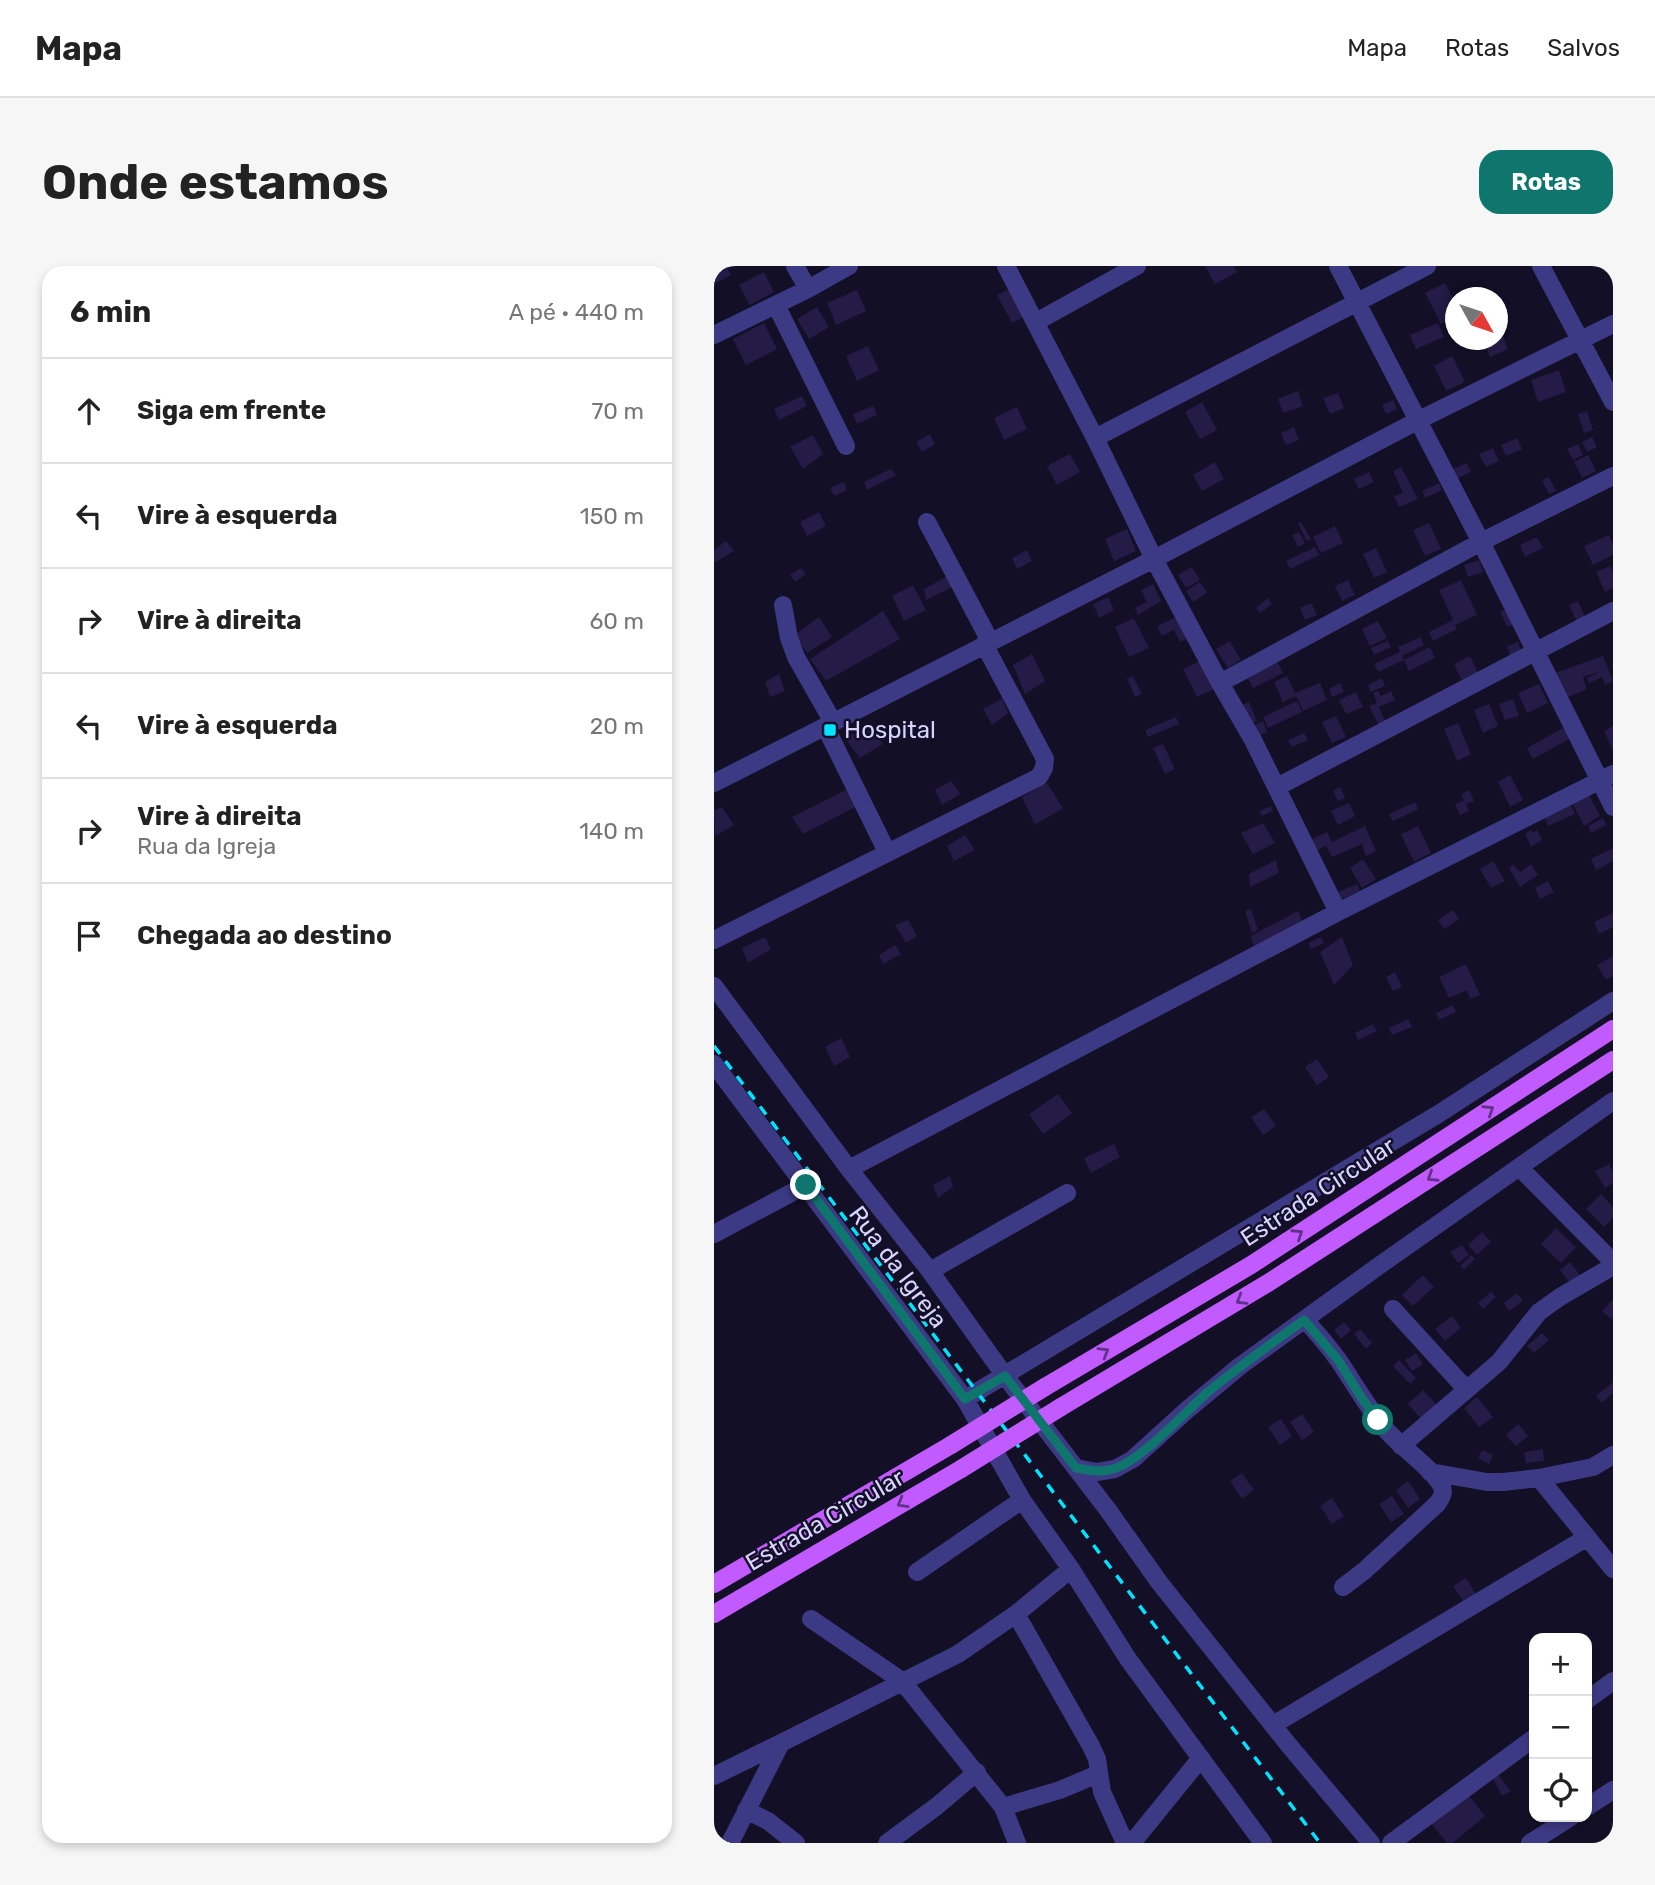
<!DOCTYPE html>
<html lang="pt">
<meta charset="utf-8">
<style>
body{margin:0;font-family:Rubik,sans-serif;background:#f6f6f6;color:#222}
.controls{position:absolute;right:21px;bottom:21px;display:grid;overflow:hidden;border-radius:14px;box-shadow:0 4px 10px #0003}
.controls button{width:63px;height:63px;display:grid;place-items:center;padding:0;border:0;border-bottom:2px solid #e0e0e0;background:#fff;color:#222;font:35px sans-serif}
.compass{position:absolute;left:731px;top:21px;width:63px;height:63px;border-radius:50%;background:#fff;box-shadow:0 4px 10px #0003;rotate:130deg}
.stop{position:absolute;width:21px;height:21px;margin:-16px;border:5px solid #0f766e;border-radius:50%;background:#fff}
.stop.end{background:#0f766e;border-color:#fff;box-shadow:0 2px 7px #0008}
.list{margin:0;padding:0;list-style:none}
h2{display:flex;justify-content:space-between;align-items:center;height:91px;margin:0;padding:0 28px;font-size:30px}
h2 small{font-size:23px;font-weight:400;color:#767676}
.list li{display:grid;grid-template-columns:46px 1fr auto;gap:21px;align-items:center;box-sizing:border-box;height:105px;padding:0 28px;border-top:2px solid #e0e0e0}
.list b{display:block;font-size:26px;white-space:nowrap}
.list p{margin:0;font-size:23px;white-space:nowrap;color:#767676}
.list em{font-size:23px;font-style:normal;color:#767676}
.icon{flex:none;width:38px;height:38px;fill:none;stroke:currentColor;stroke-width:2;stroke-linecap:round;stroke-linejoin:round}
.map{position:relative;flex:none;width:899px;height:1577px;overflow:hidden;border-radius:21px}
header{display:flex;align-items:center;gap:42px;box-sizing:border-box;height:98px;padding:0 35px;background:#fff;border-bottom:2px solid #e0e0e0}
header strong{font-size:33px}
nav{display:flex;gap:38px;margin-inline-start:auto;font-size:24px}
.intro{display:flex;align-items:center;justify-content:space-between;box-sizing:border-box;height:168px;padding:0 42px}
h1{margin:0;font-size:49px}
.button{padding:18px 32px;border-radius:21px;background:#0f766e;color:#fff;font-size:24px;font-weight:700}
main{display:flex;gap:42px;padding:0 42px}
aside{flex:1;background:#fff;border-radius:21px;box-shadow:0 4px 10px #0003}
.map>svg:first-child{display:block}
.building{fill:#241b47}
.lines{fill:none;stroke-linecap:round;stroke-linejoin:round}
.minor{stroke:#3d3a85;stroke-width:18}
.major{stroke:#c25bff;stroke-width:18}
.rail{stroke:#00e5ff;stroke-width:3.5;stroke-dasharray:10 9;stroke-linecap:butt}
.major-bridge{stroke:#c25bff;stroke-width:18}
.oneway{stroke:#623188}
.route{stroke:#0f766e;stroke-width:9}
.poi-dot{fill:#00e5ff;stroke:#130f26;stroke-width:2.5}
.labels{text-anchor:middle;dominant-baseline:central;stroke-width:5;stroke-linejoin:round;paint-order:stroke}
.poi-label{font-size:24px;fill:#d9d4ff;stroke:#130f26;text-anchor:start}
.street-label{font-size:24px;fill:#d9d4ff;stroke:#130f26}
</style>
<header>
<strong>Mapa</strong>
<nav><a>Mapa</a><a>Rotas</a><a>Salvos</a></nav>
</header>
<div class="intro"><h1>Onde estamos</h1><a class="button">Rotas</a></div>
<main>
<aside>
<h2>6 min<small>A pé · 440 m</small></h2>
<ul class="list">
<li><svg class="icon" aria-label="ahead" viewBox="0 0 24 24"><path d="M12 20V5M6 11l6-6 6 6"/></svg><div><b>Siga em frente</b></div><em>70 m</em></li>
<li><svg class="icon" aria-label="left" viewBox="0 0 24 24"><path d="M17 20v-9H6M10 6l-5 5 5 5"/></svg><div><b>Vire à esquerda</b></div><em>150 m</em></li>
<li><svg class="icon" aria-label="right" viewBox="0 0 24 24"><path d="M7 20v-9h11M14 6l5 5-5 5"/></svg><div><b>Vire à direita</b></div><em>60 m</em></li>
<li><svg class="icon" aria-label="left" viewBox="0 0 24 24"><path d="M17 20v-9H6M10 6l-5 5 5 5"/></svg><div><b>Vire à esquerda</b></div><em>20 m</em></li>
<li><svg class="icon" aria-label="right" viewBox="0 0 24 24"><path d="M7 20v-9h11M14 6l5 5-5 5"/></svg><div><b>Vire à direita</b><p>Rua da Igreja</p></div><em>140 m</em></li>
<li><svg class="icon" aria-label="arrive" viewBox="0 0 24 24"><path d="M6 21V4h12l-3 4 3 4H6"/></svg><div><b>Chegada ao destino</b></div></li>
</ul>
</aside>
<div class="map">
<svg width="899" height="1577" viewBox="0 0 899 1577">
<rect width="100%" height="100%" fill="#130f26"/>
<path class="building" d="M0,0H12L17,9L0,18Z
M491,0H520L523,6L501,18Z
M50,6L60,26L36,39L25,19Z
M731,17L741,37V50L727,58L711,27Z
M295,23L309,51L298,57L283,29Z
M143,24L152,45L122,59L113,37Z
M103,41L115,61L95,73L83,53Z
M50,57L63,83L32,99L19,73Z
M724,57L730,71L702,83L696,69Z
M788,68L794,83L776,91L770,76L776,74H783V70Z
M154,80L165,104L143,115L132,90Z
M738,90L751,116L732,125L720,100Z
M845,104L852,126L824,136L817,114Z
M584,125L589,140L569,147L564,133Z
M624,127L630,142L616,148L609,132Z
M88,130L93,140L65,154L60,143Z
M679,134L683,143L672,148L668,139Z
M488,136L503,164L486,173L471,146Z
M159,140L163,149L143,158L139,148Z
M303,141L313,163L290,174L280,152Z
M873,145L879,164L870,167L864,148Z
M580,161L585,174L572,179L567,167Z
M216,168L221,178L208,186L202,176Z
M99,169L109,188L89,203L76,181Z
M878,171L883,181L873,186L868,176Z
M803,172L808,183L792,190L787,179Z
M864,178L869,189L859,194L853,183Z
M779,182L785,195L772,201L765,188Z
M356,188L366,206L343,219L333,200Z
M874,189L882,205L868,212L860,196Z
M501,196L510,213L488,225L479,209Z
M752,197L757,206L742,213L737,204Z
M687,201L704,233L685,241L680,230L689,227L679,205Z
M177,203L182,209L153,224L150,216Z
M655,206L660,216L645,223L640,213Z
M835,211L842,225L835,228L828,214Z
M130,216L133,224L120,230L116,222Z
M725,217L728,224L711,232L708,225Z
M105,246L112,260L93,270L86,256Z
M587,256L597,273L593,275L584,257Z
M715,257L727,283L711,290L699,264Z
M621,260L629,277L607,287L599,271Z
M413,263L422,285L400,295L391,273Z
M585,266L591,277L584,281L578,269Z
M895,269L899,278V289L879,299L870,280Z
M823,271L829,282L811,291L806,279Z
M12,275L20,285L0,297V284Z
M601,281L605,289L576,303L572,295Z
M662,282L673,306L660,312L649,288Z
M313,284L318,295L303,303L298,292Z
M765,294L769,306L754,311L750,299Z
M896,300L899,306V322L891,326L882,306Z
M478,301L486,314L472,322L464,309Z
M87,302L92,308L81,316L76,309Z
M234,310L238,321L212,334L210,323Z
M634,314L641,329L628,335L621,320Z
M747,314L763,349L741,359L743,363L719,375L715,366L739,354L725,324Z
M486,316L493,327L479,336L472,325Z
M439,318L447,335L424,349L421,342L433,336L427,324Z
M199,319L212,344L190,355L178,330Z
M394,331L400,344L385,352L379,338Z
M554,332L558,338L546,347L542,342Z
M864,335L876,363L868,367L855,339Z
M597,337L603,349L591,354L586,342Z
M793,343L800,358L793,361L786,346Z
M169,345L186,373L112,415L96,393Z
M464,350L474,372L466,376L460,364L448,370L443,360Z
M105,351L118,371L93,387L81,369Z
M420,352L435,382L415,391L401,361Z
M664,355L673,372L656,380L648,363Z
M707,371L710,379L688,390L690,394L664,406L660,398L686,386L684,381Z
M516,375L527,394L514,402L502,383Z
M674,375L677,381L660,389L657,382Z
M804,376L809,390L797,393L793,380Z
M716,381L721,392L695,405L690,394Z
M318,388L331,415L311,428L299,399Z
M756,390L765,409L749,417L740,398Z
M889,390L899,415L891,419L888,411L875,417L873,412L887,405L869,411L873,423L851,432L841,407Z
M488,394L502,422L483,431L469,403Z
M563,395L569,407L539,422L533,410Z
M65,408L71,425L56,431L51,416Z
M419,410L428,428L421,431L413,413Z
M573,410L581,427L606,417L613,434L589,445L582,430L569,436L560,416Z
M668,412L671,420L657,426L654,419Z
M626,417L630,426L618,431L615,423Z
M825,418L834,437L813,447L804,427Z
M664,425L667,430L677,425L681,434L665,441L672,457L665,460L655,440L663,437L659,427Z
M642,426L649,441L632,448L625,434Z
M288,433L294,447L278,459L269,443Z
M799,433L805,450L791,454L785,438Z
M583,435L588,446L554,462L549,451Z
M535,436L543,455L532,460L523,441Z
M775,438L784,460L769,467L760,444Z
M622,450L632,471L618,477L608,456Z
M462,451L465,458L434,471L431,464Z
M549,455L553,466L541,471L536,461Z
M744,457L757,488L743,495L730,463Z
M155,458L169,478L146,492L131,473Z
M899,460V485L890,465Z
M851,461L857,472L819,493L813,482Z
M590,467L594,474L578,481L574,474Z
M449,478L461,503L451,508L439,482Z
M796,509L809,534L796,541L784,516Z
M237,515L246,528L228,539L221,524Z
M333,517L349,542L321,559L308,531Z
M626,521L631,532L624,535L619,525Z
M132,524L143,540L89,568L78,551Z
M755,524L760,535L752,538L755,545L746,549L741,538L750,534L747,528Z
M874,527L886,550L870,560L858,537Z
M701,536L704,543L679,555L675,548Z
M856,536L861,548L834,560L829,548Z
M635,537L641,550L624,559L617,545Z
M557,540L559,545L548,550L545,545Z
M8,541L20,559L1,570L0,545Z
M889,552L892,559L877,567L874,560Z
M549,557L561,577L539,588L527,567Z
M651,560L662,585L652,590L648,578L618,591L612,580L600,586L594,575L613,566L618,576Z
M704,560L717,587L700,596L687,568Z
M817,564L819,567L823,564L828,574L817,581L811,568Z
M251,569L261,584L240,595L233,580Z
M899,582V595L882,604L877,593Z
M649,593L662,613L648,622L636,602Z
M562,594L565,607L536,621L535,608Z
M779,595L791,615L777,622L766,603Z
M817,598L824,609L806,621L795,602L799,599L806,606Z
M834,615L840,626L826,633L821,622Z
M643,618L646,625L627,633L624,626Z
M537,643L544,664L538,667L531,645Z
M739,644L745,653L730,663L724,654Z
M584,645L588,655L540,682L537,670Z
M899,647V661L885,668L880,656Z
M194,654L203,670L192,677L181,659Z
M51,671L57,683L34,697L28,682Z
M607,671L610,677L597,683L594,677Z
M628,671L639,699L620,719L606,686Z
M181,679L187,688L169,698L165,689Z
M899,690V710L892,714L883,699Z
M752,698L766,729L756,733L753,724L735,732L725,711Z
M681,706L688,721L679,725L672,711Z
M739,739L742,746L725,754L722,747Z
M694,753L698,761L678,769L675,762Z
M659,758L663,765L644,774L641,767Z
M127,772L136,791L120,800L111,781Z
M603,793L615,811L603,819L591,801Z
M344,828L358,847L329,868L315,848Z
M550,843L562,860L549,869L537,851Z
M400,878L406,891L377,907L370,892Z
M895,898L899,906V917L891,922L881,905Z
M236,910L239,921L224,932L219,919Z
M887,928L899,941V952L890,961L872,943Z
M842,962L862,981L847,997L827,978Z
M768,966L777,976L763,989L754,979Z
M748,979L755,989L744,997L736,986Z
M757,989L761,993L750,1004L746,1000Z
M856,996L866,1009L856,1017L846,1004Z
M709,1009L720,1021L699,1040L688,1029Z
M777,1026L782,1031L769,1043L764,1037Z
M803,1027L809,1035L795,1045L790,1037Z
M899,1033V1052L897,1053L888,1045Z
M738,1050L747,1062L731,1075L721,1063Z
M630,1056L637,1064L627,1073L620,1064Z
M646,1063L658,1077L652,1083L640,1068Z
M828,1067L835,1074L820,1087L813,1080Z
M702,1087L709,1098L698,1105L691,1094Z
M685,1094L702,1112L696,1118L679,1100Z
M899,1116V1127L888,1137L882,1130Z
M709,1124L724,1140L708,1154L694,1138Z
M763,1131L779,1151L765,1161L750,1142Z
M588,1148L600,1166L588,1174L576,1156Z
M567,1153L578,1170L566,1179L554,1161Z
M804,1158L814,1170L802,1180L792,1169Z
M829,1183L830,1195L812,1197L810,1186Z
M768,1184L779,1189L775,1198L764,1192Z
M528,1207L540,1224L528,1233L516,1215Z
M694,1215L706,1233L694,1242L682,1224Z
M678,1230L690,1248L677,1256L665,1238Z
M618,1232L630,1250L618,1258L606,1240Z
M752,1312L763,1330L751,1338L739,1320Z
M782,1506L797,1525L788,1530L777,1509Z
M752,1526L771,1550L739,1577H733L716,1556Z"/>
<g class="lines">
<path class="minor" d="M81,0L94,23
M292,0L381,172L440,293L506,417L539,474L624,646
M624,0L767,276L899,541
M827,0L899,136
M62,39L132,180
M322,56L423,0
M0,69L94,23L135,0
M381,172L713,0
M213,256L276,375
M69,339L75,372L82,391L119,456
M506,417L767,276L899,210
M111,460L173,586
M0,517L440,293L703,155L899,58
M563,521L899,345
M0,674L325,511L330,502L331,493L270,378
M0,720L135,903L216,1005L291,1110L394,1244L445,1316L573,1477L657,1577
M0,798L251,1133L308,1234L357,1303L414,1393L549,1577
M805,901L899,996
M135,903L624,646L899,508
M0,968L92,919
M216,1005L353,927
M679,1043L752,1123
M591,1054C603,1067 615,1081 625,1095C641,1119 655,1144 674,1166C688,1182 718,1202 727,1219C731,1226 728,1231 723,1238L650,1305L629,1321
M251,1133L726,847L899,735
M687,1180L785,1096L825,1046L846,1031L899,1000
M362,1202L383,1206L401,1203L419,1193L473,1144L526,1100L666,999L899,835
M716,1206L773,1216H789L825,1212L879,1201L899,1189
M825,1212L899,1303
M203,1306L308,1234
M302,1348L377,1480L383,1493L388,1526L411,1577
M97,1353L188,1415L289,1541L303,1577
M873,1434L899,1415
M559,1459L872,1272
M0,1510L67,1477
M289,1541L346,1524L384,1508
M873,1541L899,1524
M32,1544L54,1555L82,1577
M16,1577L67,1477L244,1388L302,1348L357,1303
M173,1577L223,1540L263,1506
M418,1577L487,1492
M677,1577L820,1472
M816,1577L857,1551"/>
<path class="major" d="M331,1121L537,999L899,763
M347,1141L554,1017L899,794
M0,1318L237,1179
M0,1348L247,1203"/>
<path class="rail" d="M0,780L606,1577"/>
<path class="major-bridge" d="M237,1179L331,1121
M247,1203L347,1141"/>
</g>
<defs><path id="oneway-chevron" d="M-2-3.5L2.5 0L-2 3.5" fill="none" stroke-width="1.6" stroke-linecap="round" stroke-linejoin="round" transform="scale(1.75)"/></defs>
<g class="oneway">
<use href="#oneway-chevron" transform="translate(775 844) rotate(-33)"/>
<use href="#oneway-chevron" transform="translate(718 911) rotate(147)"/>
<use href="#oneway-chevron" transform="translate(584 968) rotate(-33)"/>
<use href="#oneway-chevron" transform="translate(527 1034) rotate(149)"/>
<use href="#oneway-chevron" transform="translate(390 1086) rotate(-31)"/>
<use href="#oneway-chevron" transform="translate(188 1237) rotate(150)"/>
</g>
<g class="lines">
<path class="route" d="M92,919L251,1133L291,1110L362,1202C375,1204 386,1207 399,1203C427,1195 471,1146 495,1125C526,1100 558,1077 590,1054L624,1094L649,1134L664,1154"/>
</g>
<rect class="poi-dot" x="109" y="457" width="14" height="14" rx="3.5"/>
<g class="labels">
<g class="poi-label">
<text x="130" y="464">Hospital</text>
</g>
<g class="street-label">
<text transform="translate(604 926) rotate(-33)">Estrada Circular</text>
<text transform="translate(184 1001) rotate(53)">Rua da Igreja</text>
<text transform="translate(111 1254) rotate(-30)">Estrada Circular</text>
</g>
</g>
</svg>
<div class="controls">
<button>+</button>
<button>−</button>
<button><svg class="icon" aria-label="locate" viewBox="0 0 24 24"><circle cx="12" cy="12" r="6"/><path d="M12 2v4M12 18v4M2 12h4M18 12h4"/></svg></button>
</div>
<svg class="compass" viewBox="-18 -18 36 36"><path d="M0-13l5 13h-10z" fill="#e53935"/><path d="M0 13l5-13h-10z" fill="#767676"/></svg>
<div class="stop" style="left:664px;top:1154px"></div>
<div class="stop end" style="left:92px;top:919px"></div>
</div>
</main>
